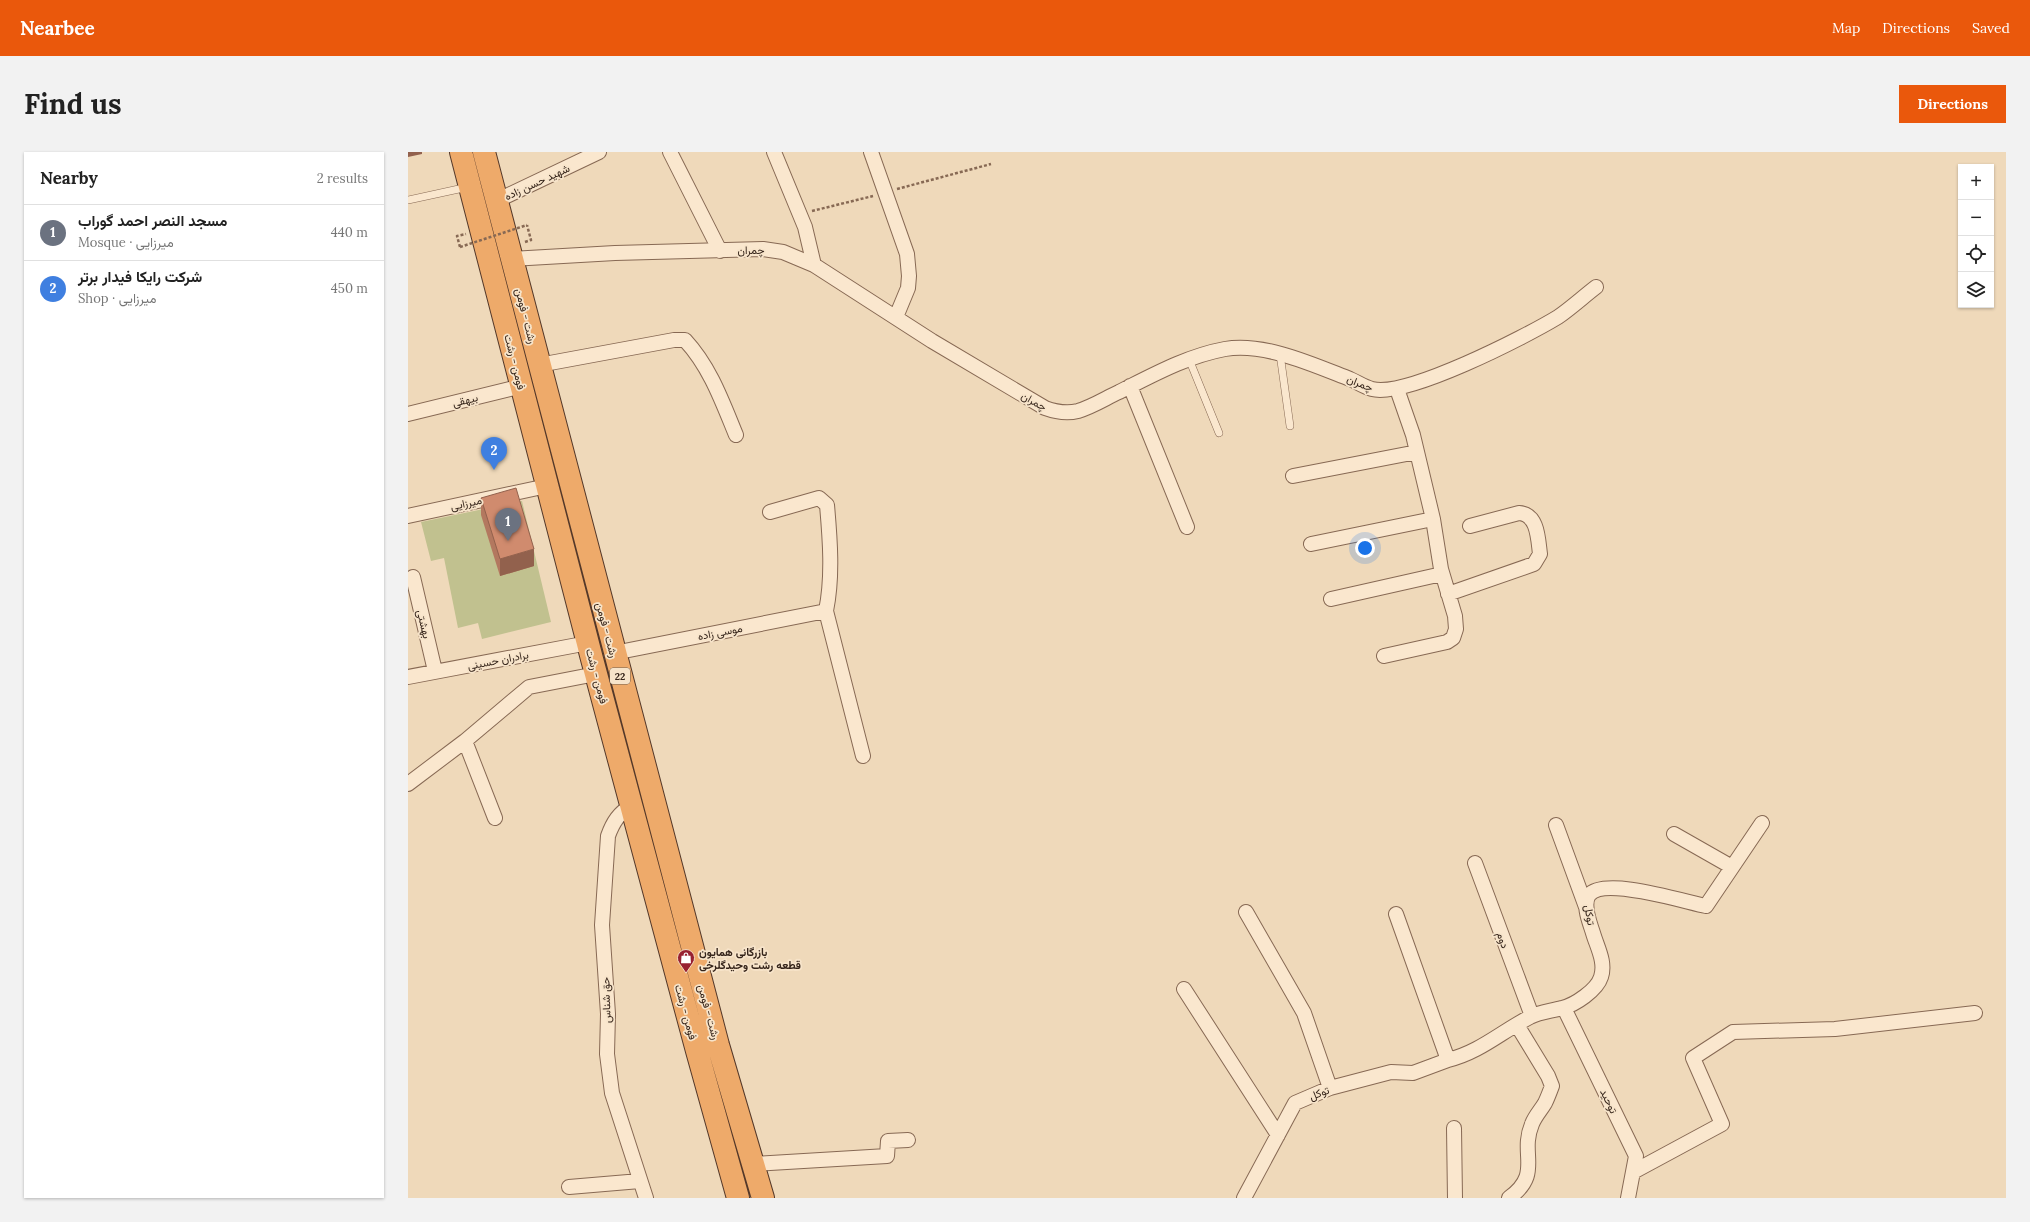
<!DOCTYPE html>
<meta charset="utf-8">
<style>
body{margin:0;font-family:Lora,Vazirmatn,serif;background:#f2f2f2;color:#222}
.controls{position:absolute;right:12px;top:12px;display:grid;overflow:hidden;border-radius:0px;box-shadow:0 1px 3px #0004}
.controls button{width:36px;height:36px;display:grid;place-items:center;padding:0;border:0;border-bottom:1px solid #e0e0e0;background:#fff;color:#222;font:20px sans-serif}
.you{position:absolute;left:957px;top:396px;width:14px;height:14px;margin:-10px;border:3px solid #fff;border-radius:50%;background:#1a73e8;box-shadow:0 0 0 6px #1a73e833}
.badge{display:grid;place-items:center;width:26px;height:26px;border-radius:50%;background:#ea580c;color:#fff;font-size:13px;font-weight:700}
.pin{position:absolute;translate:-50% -33px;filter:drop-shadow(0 1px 2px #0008)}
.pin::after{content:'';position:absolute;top:21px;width:14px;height:12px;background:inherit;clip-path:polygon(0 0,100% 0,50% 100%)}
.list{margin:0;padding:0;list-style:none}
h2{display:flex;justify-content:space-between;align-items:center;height:52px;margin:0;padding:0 16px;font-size:17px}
h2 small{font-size:13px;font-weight:400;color:#767676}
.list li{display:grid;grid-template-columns:26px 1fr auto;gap:12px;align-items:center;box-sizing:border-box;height:56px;padding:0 16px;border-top:1px solid #e0e0e0}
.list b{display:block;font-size:15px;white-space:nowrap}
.list p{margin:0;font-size:13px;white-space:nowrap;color:#767676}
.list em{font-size:13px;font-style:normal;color:#767676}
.icon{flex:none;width:22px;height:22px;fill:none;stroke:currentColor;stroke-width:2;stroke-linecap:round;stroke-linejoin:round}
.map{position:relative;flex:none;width:1598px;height:1046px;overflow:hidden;border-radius:0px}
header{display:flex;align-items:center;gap:24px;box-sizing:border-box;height:56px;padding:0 20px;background:#ea580c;color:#fff}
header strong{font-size:19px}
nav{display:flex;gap:22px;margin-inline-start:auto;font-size:14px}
.intro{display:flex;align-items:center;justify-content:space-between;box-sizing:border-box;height:96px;padding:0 24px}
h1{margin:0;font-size:28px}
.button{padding:10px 18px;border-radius:0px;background:#ea580c;color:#fff;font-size:14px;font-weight:700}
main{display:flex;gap:24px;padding:0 24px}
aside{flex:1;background:#fff;border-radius:0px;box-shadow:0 1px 3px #0004}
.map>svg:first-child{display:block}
.cemetery{fill:#c1c18f}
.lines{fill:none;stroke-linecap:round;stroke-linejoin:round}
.service-casing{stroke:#876954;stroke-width:8}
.minor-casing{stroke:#876954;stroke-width:16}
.trunk-casing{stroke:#543829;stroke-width:24}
.path{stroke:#876954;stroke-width:2.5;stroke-dasharray:3 2;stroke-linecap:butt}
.service{stroke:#fae7ce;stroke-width:7}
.minor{stroke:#fae7ce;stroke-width:14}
.trunk{stroke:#eeaa6a;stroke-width:22}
.path-bridge{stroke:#876954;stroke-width:2.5;stroke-dasharray:3 2;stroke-linecap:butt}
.wall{fill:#b3785f}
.shaded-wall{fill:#92614d}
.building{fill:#d08b6e;stroke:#92614d}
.labels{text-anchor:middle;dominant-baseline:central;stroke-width:3.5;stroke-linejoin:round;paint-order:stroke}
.shield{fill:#f7e4ca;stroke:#6f5e4f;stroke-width:1}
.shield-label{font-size:10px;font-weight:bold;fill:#35241a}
.street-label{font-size:11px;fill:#35241a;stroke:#f7e4ca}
.poi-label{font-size:11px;font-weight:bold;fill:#35241a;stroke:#f7e4ca;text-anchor:start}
</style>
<header>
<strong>Nearbee</strong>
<nav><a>Map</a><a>Directions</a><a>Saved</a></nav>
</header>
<div class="intro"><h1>Find us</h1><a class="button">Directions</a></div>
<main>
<aside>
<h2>Nearby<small>2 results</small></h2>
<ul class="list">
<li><span class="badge" style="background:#6b7280">1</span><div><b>مسجد النصر احمد گوراب</b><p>Mosque · میرزایی</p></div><em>440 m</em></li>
<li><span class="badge" style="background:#3f7fe0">2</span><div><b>شرکت رایکا فیدار برتر</b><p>Shop · میرزایی</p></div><em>450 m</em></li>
</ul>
</aside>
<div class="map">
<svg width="1598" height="1046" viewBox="0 0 1598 1046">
<rect width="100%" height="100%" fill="#efd9ba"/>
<path class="cemetery" d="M114,349L143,470L74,487L70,471L50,476L36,406L23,409L13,370Z"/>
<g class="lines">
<defs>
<path id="service" d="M0,48L60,35
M872,202L882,274
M781,207L811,281"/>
<path id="minor" d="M262,0L312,99
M366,0L397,75L406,113
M463,0L499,102L501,124L500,136L488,165
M88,49L191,0
M103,107L207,101L355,97L375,100L406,113L524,189L637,256C648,260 658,262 670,259C684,255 698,246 711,240C745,223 779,204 817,197C856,190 906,213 942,227C949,230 956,235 964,237C998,246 1117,185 1150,165C1163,156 1175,145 1188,135
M131,213L266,188H277C302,215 314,249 328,283
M722,234L779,375
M0,262L114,234
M885,324L1009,300
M362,360L411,346L419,353C422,387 425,425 418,459L455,604
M0,364L139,334
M903,392L1025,367
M5,425L27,519
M1040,442L1126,412L1132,402C1130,387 1130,362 1111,361L1062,374
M923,447L1034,422
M206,501L418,459
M976,504L1039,490L1045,486L1048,477L1047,464L1033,417L1025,367L1005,283L989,237
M0,525L180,491
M57,589L87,666
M0,632L57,589L121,535L188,522
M223,654C211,661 205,670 200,684L194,773L200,862L199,902L204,941L238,1046
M1148,673L1178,755
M1266,682L1324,715
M1067,711L1124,864
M838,760L896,861L922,936
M988,762L1040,908C1072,900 1093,880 1122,865C1131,860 1144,859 1154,856C1167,853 1189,838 1193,825C1198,810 1189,795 1185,781C1182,771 1174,753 1181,743C1196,724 1277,750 1298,754L1354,671
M776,837L870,983
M1156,856L1228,1004L1220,1046
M1046,976L1047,1046
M345,1012L479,1004L480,989L500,988
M1225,1020L1314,972L1285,906L1325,880L1427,877L1567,861
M161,1035L232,1029
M836,1046L887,951L922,936L983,920L1005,921L1040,908
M1101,1046C1135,1021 1111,1003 1124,972C1127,964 1133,958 1137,951C1140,945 1142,939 1144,934L1140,924L1109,873"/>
<path id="trunk" d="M53,0L184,507L289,899L330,1046
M76,0L310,893L355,1046"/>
</defs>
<use href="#service" class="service-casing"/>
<use href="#minor" class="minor-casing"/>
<use href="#trunk" class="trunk-casing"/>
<path class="path" d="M489,37L583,12
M404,59L465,44
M117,90L123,88L119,73
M52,95L49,84L58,82"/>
<use href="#service" class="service"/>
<use href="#minor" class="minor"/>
<use href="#trunk" class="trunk"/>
<path class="path-bridge" d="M52,95L119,73"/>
</g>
<path class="wall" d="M73,346L126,414L92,424L73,363Z"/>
<path class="shaded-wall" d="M0,0H14V2L0,5Z
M126,397V414L92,424V407Z"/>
<path class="building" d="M108,336L126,397L92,407L73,346Z"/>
<defs>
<symbol id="shop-pin" viewBox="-11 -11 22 30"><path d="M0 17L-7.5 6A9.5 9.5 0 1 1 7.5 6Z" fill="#982131" stroke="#f7e4ca"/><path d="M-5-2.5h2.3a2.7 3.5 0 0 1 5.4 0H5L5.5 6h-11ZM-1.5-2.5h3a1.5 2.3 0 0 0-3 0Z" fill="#fff"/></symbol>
</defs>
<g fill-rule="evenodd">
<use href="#shop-pin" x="268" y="796" width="20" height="27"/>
</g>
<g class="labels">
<rect class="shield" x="202" y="516" width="20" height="16" rx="3"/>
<g class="shield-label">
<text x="212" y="524">22</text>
</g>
<g class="street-label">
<text transform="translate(129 30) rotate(-25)">شهید حسن زاده</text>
<text transform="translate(343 98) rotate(-1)">چمران</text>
<text transform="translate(118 164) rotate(76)">رشت - فومن</text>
<text transform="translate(107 210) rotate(76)">فومن - رشت</text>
<text transform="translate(952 231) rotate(22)">چمران</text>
<text transform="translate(57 248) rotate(-14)">بیهقی</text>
<text transform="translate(626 249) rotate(29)">چمران</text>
<text transform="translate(58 351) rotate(-12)">میرزایی</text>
<text transform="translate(16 472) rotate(77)">بهشتی</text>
<text transform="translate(199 478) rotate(75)">رشت - فومن</text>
<text transform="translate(312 480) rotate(-11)">موسی زاده</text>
<text transform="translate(90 508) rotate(-11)">برادران حسینی</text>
<text transform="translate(189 524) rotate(75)">فومن - رشت</text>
<text transform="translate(1182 763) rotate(81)">توکل</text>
<text transform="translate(1095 788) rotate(70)">دوم</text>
<text transform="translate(198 848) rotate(-92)">حق شناس</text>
<text transform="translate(278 860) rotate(75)">فومن - رشت</text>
<text transform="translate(301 860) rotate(75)">رشت - فومن</text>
<text transform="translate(911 941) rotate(-22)">توکل</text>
<text transform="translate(1201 949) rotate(64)">توحید</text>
</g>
<g class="poi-label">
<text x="291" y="800">بازرگانی همایون<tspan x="291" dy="13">قطعه رشت وحیدگلرخی</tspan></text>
</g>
</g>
</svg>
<div class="controls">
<button>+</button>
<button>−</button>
<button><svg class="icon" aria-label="locate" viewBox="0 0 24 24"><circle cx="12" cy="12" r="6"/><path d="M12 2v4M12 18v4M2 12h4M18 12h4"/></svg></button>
<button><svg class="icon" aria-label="layers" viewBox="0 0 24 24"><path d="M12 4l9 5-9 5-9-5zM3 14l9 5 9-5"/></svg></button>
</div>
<div class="you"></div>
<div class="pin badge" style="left:100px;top:389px;background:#6b7280">1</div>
<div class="pin badge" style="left:86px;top:318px;background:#3f7fe0">2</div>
</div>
</main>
